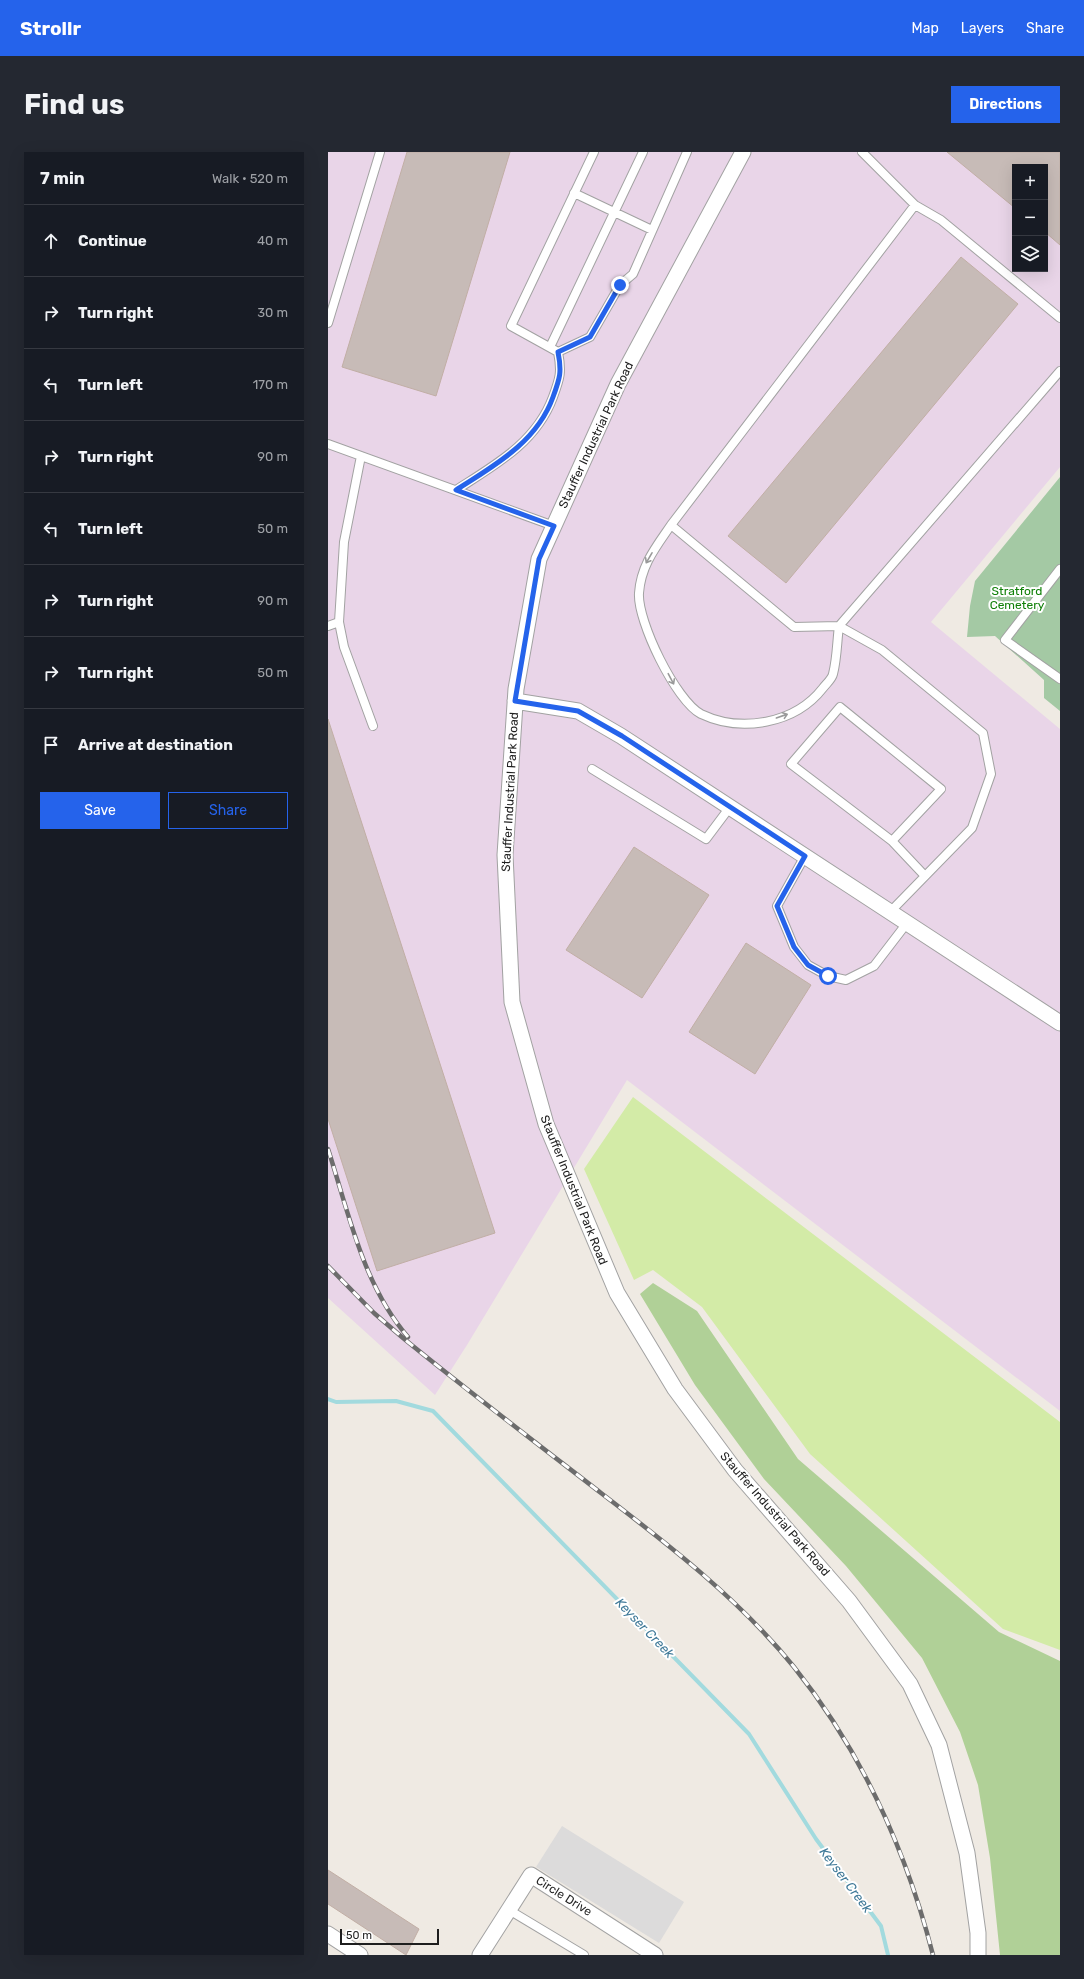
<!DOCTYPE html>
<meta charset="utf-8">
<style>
body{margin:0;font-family:Rubik,sans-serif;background:#242831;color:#f1f3f6}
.controls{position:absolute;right:12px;top:12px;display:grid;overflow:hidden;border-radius:0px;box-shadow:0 4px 16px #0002}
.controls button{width:36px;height:36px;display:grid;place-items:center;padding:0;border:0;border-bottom:1px solid #363941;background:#171b24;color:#f1f3f6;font:20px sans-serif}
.scale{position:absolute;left:12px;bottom:10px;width:99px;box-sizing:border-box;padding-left:4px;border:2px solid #1e1e1e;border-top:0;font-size:11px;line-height:14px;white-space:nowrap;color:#1e1e1e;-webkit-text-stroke:3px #fff;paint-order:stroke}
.stop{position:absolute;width:12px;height:12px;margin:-9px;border:3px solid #2563eb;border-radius:50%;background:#fff}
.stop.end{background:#2563eb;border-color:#fff;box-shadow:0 1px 4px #0008}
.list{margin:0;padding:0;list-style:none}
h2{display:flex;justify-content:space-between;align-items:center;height:52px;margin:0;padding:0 16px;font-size:17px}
h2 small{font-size:13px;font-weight:400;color:#9ea1a6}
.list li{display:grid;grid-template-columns:26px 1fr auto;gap:12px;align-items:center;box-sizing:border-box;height:72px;padding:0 16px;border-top:1px solid #363941}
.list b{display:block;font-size:15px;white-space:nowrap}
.list em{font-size:13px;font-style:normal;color:#9ea1a6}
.actions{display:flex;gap:8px;padding:12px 16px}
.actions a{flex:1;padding:9px 0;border:1px solid #2563eb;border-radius:0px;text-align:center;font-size:14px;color:#2563eb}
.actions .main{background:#2563eb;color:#fff}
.icon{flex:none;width:22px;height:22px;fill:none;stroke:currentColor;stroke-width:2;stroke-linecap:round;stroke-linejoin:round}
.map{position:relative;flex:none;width:732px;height:1803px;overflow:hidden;border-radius:0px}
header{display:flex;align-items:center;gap:24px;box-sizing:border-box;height:56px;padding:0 20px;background:#2563eb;color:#fff}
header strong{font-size:19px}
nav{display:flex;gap:22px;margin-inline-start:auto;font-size:14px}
.intro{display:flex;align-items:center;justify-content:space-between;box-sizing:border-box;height:96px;padding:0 24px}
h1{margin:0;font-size:28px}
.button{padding:10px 18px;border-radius:0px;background:#2563eb;color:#fff;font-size:14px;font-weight:700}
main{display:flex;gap:24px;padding:0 24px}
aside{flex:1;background:#171b24;border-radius:0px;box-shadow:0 4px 16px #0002}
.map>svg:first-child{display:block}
.residential{fill:#dcdbdb}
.industrial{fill:#e9d5e8;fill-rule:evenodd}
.grass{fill:#d3eba7}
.forest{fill:#b0d097}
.cemetery{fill:#a4c9a4}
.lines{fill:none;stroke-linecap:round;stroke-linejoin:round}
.stream{stroke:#a2dade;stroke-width:4}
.building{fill:#c7bbb7;stroke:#c1aea5}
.service-casing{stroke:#a2a2a2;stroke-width:10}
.minor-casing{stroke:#a2a2a2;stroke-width:17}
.service{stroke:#fff;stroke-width:8}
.minor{stroke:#fff;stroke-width:15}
.rail-casing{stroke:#6c6c6c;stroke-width:4.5}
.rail{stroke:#fff;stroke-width:3;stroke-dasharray:9;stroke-linecap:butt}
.oneway{stroke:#9a9a9a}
.route{stroke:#2563eb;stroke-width:5}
.labels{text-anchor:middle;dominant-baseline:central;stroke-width:4;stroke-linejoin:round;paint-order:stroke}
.street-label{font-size:12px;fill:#1e1e1e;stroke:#fff}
.park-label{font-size:12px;fill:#108008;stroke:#fff}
.water-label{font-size:13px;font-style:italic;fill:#3f7998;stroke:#fff}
</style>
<header>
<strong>Strollr</strong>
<nav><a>Map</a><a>Layers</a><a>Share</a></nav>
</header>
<div class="intro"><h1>Find us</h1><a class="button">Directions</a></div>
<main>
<aside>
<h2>7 min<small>Walk · 520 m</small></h2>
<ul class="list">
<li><svg class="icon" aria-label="ahead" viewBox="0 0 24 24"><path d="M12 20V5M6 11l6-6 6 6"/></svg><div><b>Continue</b></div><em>40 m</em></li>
<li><svg class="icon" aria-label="right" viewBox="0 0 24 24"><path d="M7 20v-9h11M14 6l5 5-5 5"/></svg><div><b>Turn right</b></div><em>30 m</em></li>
<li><svg class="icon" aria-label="left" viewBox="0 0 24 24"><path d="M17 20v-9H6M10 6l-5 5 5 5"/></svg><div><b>Turn left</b></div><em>170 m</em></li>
<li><svg class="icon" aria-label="right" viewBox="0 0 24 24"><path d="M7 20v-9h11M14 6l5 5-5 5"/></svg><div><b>Turn right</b></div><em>90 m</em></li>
<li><svg class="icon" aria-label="left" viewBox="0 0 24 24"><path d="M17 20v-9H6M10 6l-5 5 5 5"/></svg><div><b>Turn left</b></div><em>50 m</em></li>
<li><svg class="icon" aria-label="right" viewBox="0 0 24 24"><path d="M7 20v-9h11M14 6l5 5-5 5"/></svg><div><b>Turn right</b></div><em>90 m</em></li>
<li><svg class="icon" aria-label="right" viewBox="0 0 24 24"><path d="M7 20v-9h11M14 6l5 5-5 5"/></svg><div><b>Turn right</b></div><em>50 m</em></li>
<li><svg class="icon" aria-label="arrive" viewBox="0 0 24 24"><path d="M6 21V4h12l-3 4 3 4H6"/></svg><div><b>Arrive at destination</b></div></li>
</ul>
<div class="actions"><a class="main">Save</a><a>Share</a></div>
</aside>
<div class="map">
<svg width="732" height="1803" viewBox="0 0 732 1803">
<rect width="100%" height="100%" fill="#efeae3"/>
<path class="residential" d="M234,1674L356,1750L331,1791L208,1715Z"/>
<path class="industrial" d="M0,0H732V315L603,470L732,577V1259L299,928L139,1193L107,1243L0,1146ZM687,15H717V117H687Z"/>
<path class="grass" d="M305,945L732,1270V1498L675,1477L482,1302L374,1155L325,1118L306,1128L256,1017Z"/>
<path class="forest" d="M325,1131L369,1159L470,1307L671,1480L732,1509V1803H672L662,1706L650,1633L632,1580L594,1506L518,1414L436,1327L367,1233L312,1142Z"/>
<path class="cemetery" d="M732,325V559L716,546V528L667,484L639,485L642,454L647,429Z"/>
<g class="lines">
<path class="stream" d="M0,1247L8,1250L68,1249L105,1259L421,1582L488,1687L553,1774L560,1803"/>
</g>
<path class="building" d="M79,0H182L108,244L14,215Z
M619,0H732V93L717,80V15H687V56Z
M633,105L690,152L458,431L400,384Z
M0,567L167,1081L49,1119L0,967Z
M306,695L381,743L314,846L238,798Z
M418,791L483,833L427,922L361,880Z
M0,1718L91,1777L78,1803L0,1752Z"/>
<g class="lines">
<defs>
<path id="service" d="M534,0L587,53
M246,41L324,78
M0,171L52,0
M222,195L315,0
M230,200L262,185L292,133L305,122L359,0
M0,292L226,374
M33,304L16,390L11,470L16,495L45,574
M128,338C167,313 208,291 225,245C232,226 234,220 230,200L183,174L266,0
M343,373C328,395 313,413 311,441C309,469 348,549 373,562C413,581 467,572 495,536C498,532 504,527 505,522C509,507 509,489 511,474L732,219
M732,417L677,488L732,527
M0,474L11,470
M264,617L378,687L402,655
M564,689L613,637L512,555L463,612L564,689L597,724
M477,704L449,754L466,795L480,813L500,824L518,828L546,814L579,771
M562,760L644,676L663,622L655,581L554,498L511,474L466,475L343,373L587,53L613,68L732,166
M181,1758L256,1803"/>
<path id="minor" d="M415,0L290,232L211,407L188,537L177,703L184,850L218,972L289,1141L347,1237L407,1318L521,1449L582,1532L611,1593L639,1701L650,1781V1803
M187,549L250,559L293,584L732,871
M0,1782L32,1803
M152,1803L203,1723L327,1803"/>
</defs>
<use href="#service" class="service-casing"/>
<use href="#minor" class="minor-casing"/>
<use href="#service" class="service"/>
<use href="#minor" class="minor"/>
<defs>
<path id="rail" d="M0,997C21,1062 35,1133 80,1185
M0,1114L46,1161L75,1186C140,1239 207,1290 273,1341C341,1393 412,1448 466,1515C534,1600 578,1698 605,1803"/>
</defs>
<use href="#rail" class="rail-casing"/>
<use href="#rail" class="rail"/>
</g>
<defs><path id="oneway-shaft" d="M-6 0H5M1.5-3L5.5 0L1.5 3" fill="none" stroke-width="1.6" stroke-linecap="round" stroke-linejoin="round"/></defs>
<g class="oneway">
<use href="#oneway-shaft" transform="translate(321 406) rotate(120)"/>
<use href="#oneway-shaft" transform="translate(343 527) rotate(62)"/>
<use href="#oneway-shaft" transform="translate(454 564) rotate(-19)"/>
</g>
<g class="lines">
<path class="route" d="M292,133L262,185L230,200C234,220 232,226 225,245C209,290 167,313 128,338L226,374L211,407L187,549L250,559L294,584L477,704L449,754L466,795L480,813L500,824"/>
</g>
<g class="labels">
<g class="street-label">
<text transform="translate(268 283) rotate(-65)">Stauffer Industrial Park Road</text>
<text transform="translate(182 640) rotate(-87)">Stauffer Industrial Park Road</text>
<text transform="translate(246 1038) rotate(68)">Stauffer Industrial Park Road</text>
<text transform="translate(447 1362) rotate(49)">Stauffer Industrial Park Road</text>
<text transform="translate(236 1744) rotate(32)">Circle Drive</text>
</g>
<g class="park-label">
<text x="689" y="439">Stratford<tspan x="689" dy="14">Cemetery</tspan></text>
</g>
<g class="water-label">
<text transform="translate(317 1476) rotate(46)">Keyser Creek</text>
<text transform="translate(518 1728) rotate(53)">Keyser Creek</text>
</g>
</g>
</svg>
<div class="controls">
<button>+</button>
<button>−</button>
<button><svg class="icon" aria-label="layers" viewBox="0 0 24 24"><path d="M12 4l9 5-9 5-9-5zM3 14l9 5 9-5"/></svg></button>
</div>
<div class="scale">50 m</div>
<div class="stop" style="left:500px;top:824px"></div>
<div class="stop end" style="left:292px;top:133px"></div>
</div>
</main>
